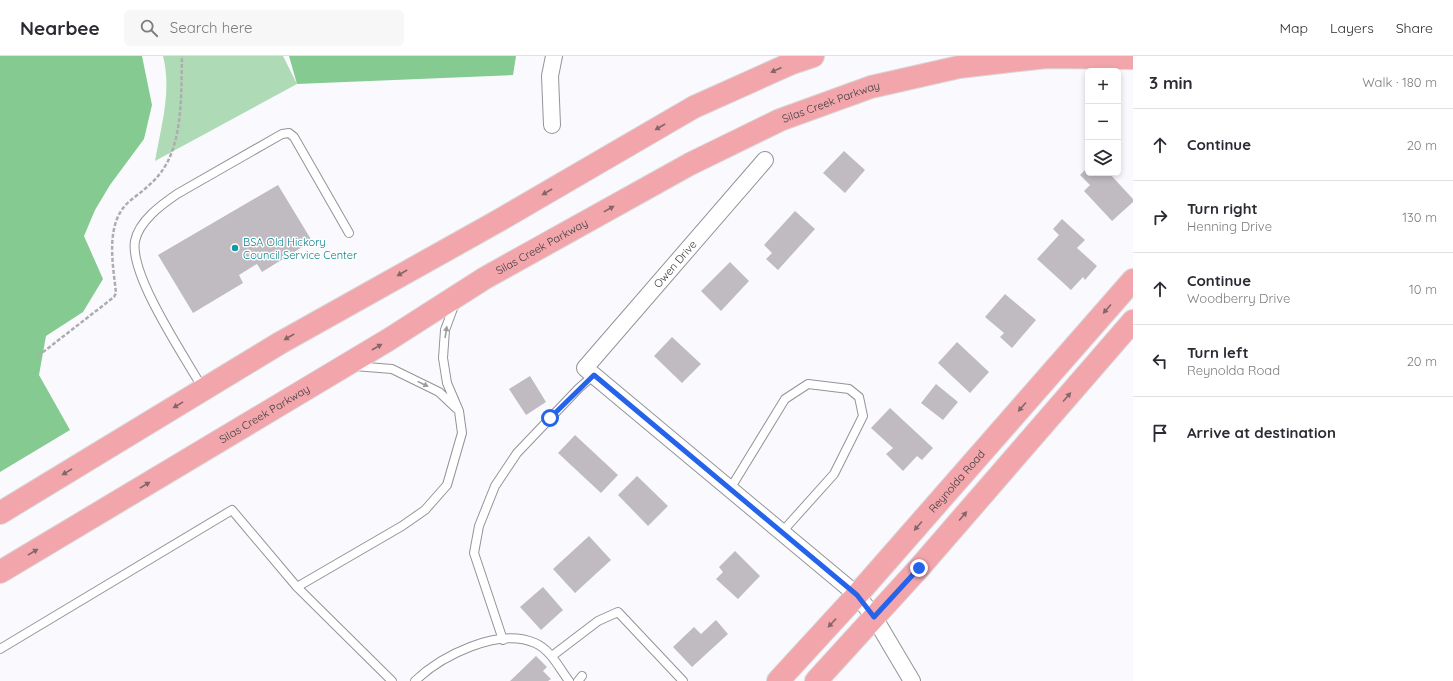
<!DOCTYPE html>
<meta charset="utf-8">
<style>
body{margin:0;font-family:Quicksand,sans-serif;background:#f7f7f7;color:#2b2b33}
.controls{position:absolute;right:12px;top:12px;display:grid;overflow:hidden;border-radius:6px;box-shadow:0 2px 6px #0003}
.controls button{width:36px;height:36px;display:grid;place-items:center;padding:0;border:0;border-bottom:1px solid #e1e1e2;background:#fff;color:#2b2b33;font:20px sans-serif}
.stop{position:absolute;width:12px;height:12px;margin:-9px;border:3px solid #2563eb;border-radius:50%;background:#fff}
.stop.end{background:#2563eb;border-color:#fff;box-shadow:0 1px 4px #0008}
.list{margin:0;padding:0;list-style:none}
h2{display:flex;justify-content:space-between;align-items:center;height:52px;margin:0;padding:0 16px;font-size:17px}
h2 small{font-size:13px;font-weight:400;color:#7c7c81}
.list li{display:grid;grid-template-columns:26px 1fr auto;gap:12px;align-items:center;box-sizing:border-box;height:72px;padding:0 16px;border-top:1px solid #e1e1e2}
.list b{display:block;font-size:15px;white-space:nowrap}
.list p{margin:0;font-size:13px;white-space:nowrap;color:#7c7c81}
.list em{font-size:13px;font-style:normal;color:#7c7c81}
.icon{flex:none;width:22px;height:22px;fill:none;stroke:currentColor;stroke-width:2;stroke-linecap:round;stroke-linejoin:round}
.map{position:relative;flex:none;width:1133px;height:625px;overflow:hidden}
header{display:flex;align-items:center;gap:24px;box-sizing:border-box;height:56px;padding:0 20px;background:#fff;border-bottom:1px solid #e1e1e2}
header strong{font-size:19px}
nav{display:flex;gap:22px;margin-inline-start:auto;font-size:14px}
.search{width:280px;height:36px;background:#f7f7f7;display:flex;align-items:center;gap:10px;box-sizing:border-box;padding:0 14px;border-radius:6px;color:#7c7c81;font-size:15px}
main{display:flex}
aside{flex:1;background:#fff}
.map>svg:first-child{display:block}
.green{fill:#aedab5}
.forest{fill:#85ca91}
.building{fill:#bfbbc0}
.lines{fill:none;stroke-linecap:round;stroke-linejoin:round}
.service-casing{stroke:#939399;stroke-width:10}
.minor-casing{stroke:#939399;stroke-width:18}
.primary-casing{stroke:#d8d8d8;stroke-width:24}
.path{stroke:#adadb1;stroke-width:2.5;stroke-dasharray:4 2;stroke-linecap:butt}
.service{stroke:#fff;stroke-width:8}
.minor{stroke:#fff;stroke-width:16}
.primary{stroke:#f2a6ac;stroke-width:22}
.oneway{fill:#846669}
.oneway2{fill:#9d9d9e}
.route{stroke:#2563eb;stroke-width:5}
.culture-dot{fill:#0f9aa8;stroke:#fff;stroke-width:1.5}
.labels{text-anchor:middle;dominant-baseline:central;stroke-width:3;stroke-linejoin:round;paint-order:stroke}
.street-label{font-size:11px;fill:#3b3b3d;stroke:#fff}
.culture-label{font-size:11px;fill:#0d838f;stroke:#fff;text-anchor:start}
</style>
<header>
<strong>Nearbee</strong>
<div class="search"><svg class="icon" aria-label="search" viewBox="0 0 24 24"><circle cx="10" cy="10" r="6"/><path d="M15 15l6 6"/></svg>Search here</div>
<nav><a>Map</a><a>Layers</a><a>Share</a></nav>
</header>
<main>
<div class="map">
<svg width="1133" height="625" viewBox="0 0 1133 625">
<rect width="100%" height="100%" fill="#fafafe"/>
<path class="green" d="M163,0H283L297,28L155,105C161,70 172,35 163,0Z"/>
<path class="forest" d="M0,0H142L152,49L144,83L110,129L95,154L84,180L103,223L83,256L46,280L39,319L70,374L0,416Z
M289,0H516L513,19L297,28Z"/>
<path class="building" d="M844,95L865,114L845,137L823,117Z
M1088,111V117H1109L1133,143V146L1112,165L1084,135L1090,129L1080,119Z
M278,129L312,185L262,216L257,208L239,219L243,227L193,257L158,199Z
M795,155L815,173L778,214L766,203L772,197L764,189Z
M1062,163L1085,184L1077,192L1097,210L1085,224L1083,221L1071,234L1037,203L1059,179L1053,173Z
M730,206L749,225L721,255L701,235Z
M1005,238L1036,264L1012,292L1000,281L1004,277L985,261Z
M672,281L701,308L682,327L654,300Z
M957,286L989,316L970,337L938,307Z
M530,320L546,346L526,359L509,333Z
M936,328L958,346L943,364L921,347Z
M890,352L933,392L922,404L917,400L903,415L886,398L893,392L871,372Z
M575,379L618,419L601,437L558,397Z
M637,420L668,450L648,470L618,439Z
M589,480L611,504L575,537L553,513Z
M735,495L760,520L738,543L716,523L723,516L719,511Z
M543,531L563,554L541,574L520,551Z
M716,564L728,578L692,611L673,591L694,571L701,578Z
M536,600L547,611L543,615L551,623L548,625H510Z"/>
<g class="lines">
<defs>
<path id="service" d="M354,310L392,313L439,336L456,352
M203,333C185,301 129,219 135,185C139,165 161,149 177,138L282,78L289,77L294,81L349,177
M730,433L785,343L808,328L849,333L859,341L863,360L834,418L782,476
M297,531L402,470L425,454L447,429L462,377L459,355L447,327L443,302L445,274L455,247
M503,584L474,497L479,470L495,430L517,397L579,332L594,319
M0,593L232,454L297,531L392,625
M552,600L598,565L618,556L683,625
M415,625C441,600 498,571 535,587C551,594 559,612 569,625
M578,625L582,620"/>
<path id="minor" d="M552,69L550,20L554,0
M765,104L585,312L857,539L874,561L912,625"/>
<g id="primary">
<path d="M0,457L280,287L498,165L694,51L792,7L813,0"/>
<path id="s1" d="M0,516L388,284L485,222L690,108L780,64L871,31L959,11L1047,1L1133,2"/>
<path id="s2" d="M778,625L857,539L1133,224"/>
<path d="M816,625L919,512L1133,265"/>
</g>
</defs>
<use href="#service" class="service-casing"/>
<use href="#minor" class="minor-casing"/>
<use href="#primary" class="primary-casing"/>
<path class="path" d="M38,300L114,241L116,237C113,208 104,165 131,144C145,133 159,123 168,105C183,74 181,34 182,0"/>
<use href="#service" class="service"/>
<use href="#minor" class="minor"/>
<use href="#primary" class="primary"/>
</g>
<defs><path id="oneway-solid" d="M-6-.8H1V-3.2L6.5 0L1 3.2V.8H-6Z"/></defs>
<g class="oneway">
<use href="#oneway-solid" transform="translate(776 14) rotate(155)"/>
<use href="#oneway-solid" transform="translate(660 71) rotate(150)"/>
<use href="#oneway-solid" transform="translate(547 136) rotate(150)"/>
<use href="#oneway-solid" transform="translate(609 153) rotate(-29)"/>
<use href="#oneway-solid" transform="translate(402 217) rotate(150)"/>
<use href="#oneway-solid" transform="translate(1107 253) rotate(131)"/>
<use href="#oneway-solid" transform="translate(289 281) rotate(150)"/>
<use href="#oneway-solid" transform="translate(377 291) rotate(-30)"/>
<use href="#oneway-solid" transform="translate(1067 341) rotate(-49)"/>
<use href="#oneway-solid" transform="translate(178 349) rotate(149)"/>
<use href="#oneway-solid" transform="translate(1022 351) rotate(131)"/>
<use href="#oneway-solid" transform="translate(67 416) rotate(149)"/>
<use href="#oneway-solid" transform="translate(145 429) rotate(-31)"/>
<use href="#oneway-solid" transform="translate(963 460) rotate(-49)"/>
<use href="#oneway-solid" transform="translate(918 470) rotate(131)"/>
<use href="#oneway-solid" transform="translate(33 496) rotate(-31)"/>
<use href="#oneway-solid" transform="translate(832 567) rotate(133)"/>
</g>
<g class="oneway2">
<use href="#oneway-solid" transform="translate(446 276) rotate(-81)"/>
<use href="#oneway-solid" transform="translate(423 328) rotate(26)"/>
</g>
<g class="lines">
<path class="route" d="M550,362L594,319L857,539L874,561L919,512"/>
</g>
<circle class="culture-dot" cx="235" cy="192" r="4"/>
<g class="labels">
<g class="street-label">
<text stroke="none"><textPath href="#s1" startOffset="956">Silas Creek Parkway</textPath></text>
<text stroke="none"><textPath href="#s1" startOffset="632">Silas Creek Parkway</textPath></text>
<text transform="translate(675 208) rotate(-49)">Owen Drive</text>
<text stroke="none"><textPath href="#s1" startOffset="308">Silas Creek Parkway</textPath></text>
<text stroke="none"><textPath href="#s2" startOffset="268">Reynolda Road</textPath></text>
</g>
<g class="culture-label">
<text x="243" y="186">BSA Old Hickory<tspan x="243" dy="13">Council Service Center</tspan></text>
</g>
</g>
</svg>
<div class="controls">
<button>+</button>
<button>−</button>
<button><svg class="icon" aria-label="layers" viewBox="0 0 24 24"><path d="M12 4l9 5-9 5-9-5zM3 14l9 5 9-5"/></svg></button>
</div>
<div class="stop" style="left:550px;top:362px"></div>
<div class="stop end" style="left:919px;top:512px"></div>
</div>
<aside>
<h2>3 min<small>Walk · 180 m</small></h2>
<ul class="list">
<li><svg class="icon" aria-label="ahead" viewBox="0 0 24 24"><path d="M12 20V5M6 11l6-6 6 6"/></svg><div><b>Continue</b></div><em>20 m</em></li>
<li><svg class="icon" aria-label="right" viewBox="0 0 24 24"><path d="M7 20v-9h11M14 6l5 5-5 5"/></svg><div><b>Turn right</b><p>Henning Drive</p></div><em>130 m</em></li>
<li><svg class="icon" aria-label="ahead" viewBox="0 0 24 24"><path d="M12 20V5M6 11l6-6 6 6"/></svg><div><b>Continue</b><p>Woodberry Drive</p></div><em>10 m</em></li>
<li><svg class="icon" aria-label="left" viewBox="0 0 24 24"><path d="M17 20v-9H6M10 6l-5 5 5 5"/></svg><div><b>Turn left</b><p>Reynolda Road</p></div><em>20 m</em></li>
<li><svg class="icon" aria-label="arrive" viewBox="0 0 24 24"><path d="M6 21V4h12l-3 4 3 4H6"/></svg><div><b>Arrive at destination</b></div></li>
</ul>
</aside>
</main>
